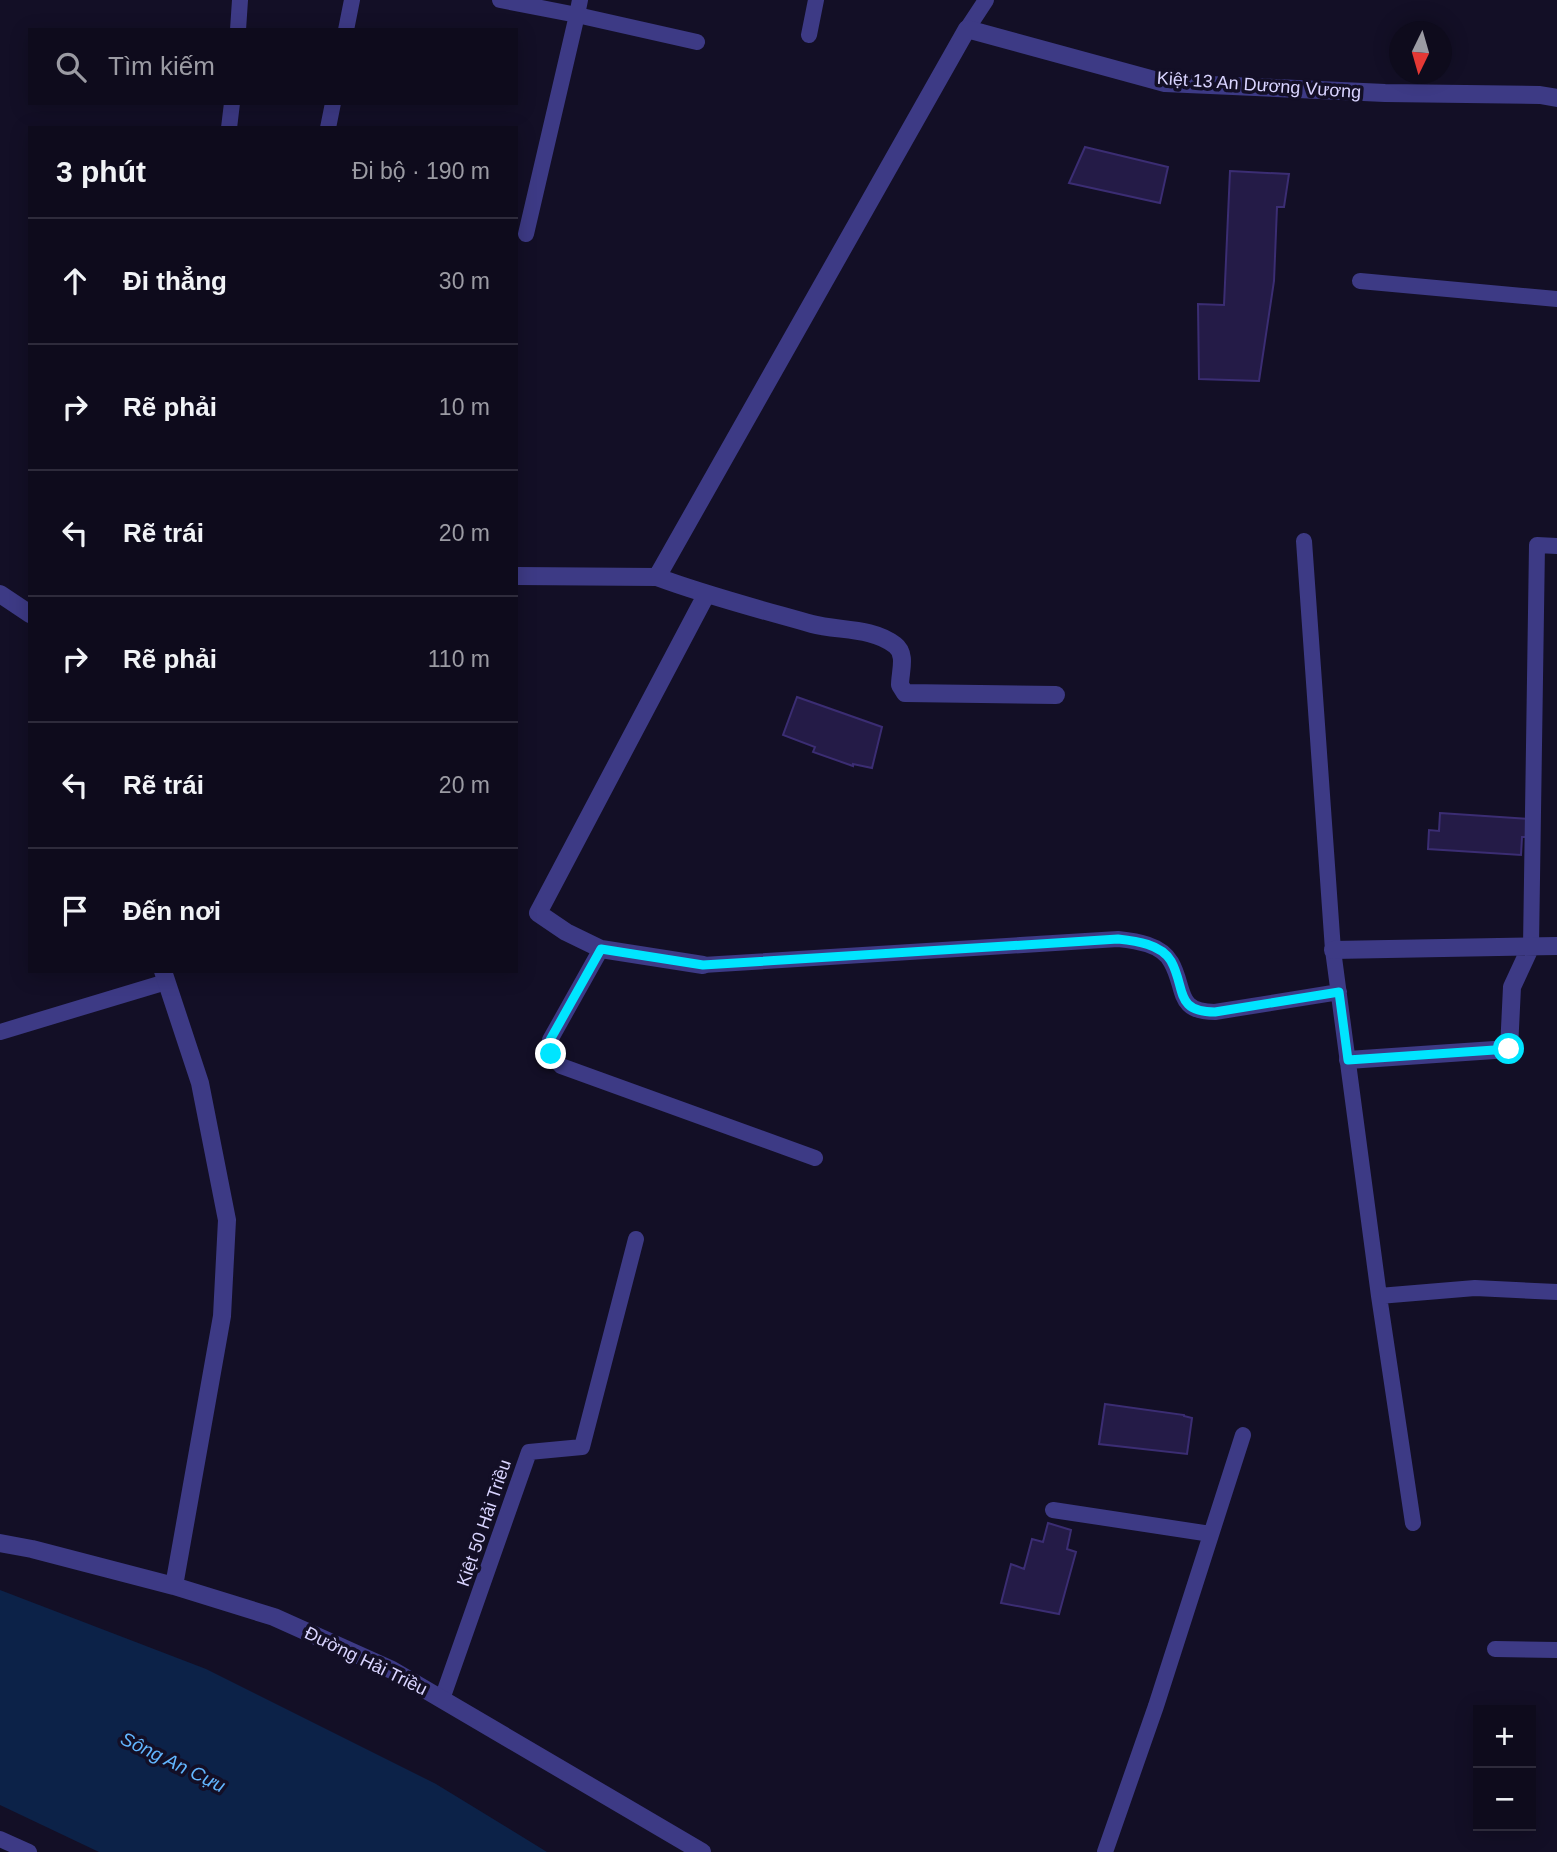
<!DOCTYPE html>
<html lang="vi">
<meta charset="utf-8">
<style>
body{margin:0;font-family:Helvetica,sans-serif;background:#1c1929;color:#f1f3f6}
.controls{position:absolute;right:21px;bottom:21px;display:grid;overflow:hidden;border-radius:0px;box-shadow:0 4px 18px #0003}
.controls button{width:63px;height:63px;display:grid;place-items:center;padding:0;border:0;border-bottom:2px solid #2e2b3b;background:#0e0b1c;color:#f1f3f6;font:35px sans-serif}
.compass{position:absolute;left:1389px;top:21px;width:63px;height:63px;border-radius:50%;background:#0e0b1c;box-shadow:0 4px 18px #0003;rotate:185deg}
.stop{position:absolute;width:21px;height:21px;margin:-16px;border:5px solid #00e5ff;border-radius:50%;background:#fff}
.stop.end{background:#00e5ff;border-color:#fff;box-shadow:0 2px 7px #0008}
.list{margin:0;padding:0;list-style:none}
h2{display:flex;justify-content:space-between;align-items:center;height:91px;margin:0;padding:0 28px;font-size:30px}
h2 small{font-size:23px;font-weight:400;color:#9b9ba3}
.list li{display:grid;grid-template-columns:46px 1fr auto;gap:21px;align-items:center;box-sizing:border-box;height:126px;padding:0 28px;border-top:2px solid #2e2b3b}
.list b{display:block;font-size:26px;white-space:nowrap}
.list em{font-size:23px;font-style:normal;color:#9b9ba3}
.icon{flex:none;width:38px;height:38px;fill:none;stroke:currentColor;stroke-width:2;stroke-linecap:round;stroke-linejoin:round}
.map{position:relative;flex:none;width:1557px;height:1852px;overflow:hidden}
.search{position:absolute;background:#0e0b1c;box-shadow:0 4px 18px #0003;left:28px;top:28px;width:490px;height:77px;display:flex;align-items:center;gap:18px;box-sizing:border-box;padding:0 24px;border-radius:0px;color:#9b9ba3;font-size:26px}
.panel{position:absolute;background:#0e0b1c;box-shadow:0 4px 18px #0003;left:28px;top:126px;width:490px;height:847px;border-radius:0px}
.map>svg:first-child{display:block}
.water{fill:#0c2248}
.building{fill:#241b47;stroke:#3b2d73;stroke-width:2}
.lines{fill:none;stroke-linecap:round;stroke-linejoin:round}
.service{stroke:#3d3a85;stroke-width:16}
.minor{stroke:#3d3a85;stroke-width:18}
.route{stroke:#00e5ff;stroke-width:9}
.labels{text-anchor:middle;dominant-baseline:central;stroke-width:7;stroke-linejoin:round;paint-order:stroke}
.street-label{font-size:18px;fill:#d9d4ff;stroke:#130f26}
.water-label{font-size:19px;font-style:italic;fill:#62b6ff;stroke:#130f26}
</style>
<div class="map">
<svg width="1557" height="1852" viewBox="0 0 1557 1852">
<rect width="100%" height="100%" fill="#130f26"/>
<path class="water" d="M0,1590L206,1669L436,1784L547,1852H99L0,1805Z"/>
<path class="building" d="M1085,147L1168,167L1160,203L1069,183Z
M1230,171L1289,174L1284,207H1277L1274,281L1259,381L1199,379L1198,304L1224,305Z
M797,697L882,727L872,768L853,764V766L813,752L815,747L783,735Z
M1440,813L1531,819L1530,837H1522L1521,855L1428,849L1429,830L1439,831Z
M1105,1404L1184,1415V1416L1192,1418L1187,1454L1099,1444Z
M1048,1523L1071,1530L1067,1549L1076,1552L1059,1614L1001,1603L1011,1564L1024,1569L1032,1539L1043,1542Z"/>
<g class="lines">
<path class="service" d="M500,0L577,15L580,0
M967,29L986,0
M238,30L240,0
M346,30L352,0
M809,35L816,0
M229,128L232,103
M328,128L333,103
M526,234L577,15L697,42
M1360,281L1557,299
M1304,541L1333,950L1379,1296L1413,1523
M1531,946L1537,545L1557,546
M601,949L550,1040L551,1054L561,1066L815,1158
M703,965L1118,939C1136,941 1161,944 1171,962C1186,988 1175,1012 1215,1012L1339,992
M0,1032L166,982
M1379,1296L1475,1288L1557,1292
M1053,1510L1211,1534
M1495,1649L1557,1650
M442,1699L529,1452L582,1447L636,1239
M0,1839L29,1852
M1105,1852L1156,1706L1243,1435"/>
<path class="minor" d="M516,576L657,577
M0,594L30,614
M1056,695L905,693L900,685C900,672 907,654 895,645C872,627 838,631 812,624C759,609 708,596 657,577L967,29L1165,83L1385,93L1540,95L1557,98
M1333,950L1557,946
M703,965L601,949L566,932L538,913L706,595
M163,971L200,1083L227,1220L222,1316L174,1586
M1348,1060L1509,1049L1512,987L1531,946
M0,1543L32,1549L174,1586L274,1617L392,1670L702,1852"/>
</g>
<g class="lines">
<path class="route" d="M551,1054L550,1040L601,949L703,965L1118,939C1136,941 1161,944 1171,961C1186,988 1174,1012 1215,1012L1339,992L1348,1060L1509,1049"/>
</g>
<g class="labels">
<g class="street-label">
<text transform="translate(1259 85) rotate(4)">Kiệt 13 An Dương Vương</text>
<text transform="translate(484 1523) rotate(-71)">Kiệt 50 Hải Triều</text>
<text transform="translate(366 1661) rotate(26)">Đường Hải Triều</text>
</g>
<g class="water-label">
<text transform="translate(173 1762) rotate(26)">Sông An Cựu</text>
</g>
</g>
</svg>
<div class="controls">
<button>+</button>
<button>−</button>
</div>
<svg class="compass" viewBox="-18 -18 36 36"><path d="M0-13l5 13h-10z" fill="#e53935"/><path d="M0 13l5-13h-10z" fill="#9b9ba3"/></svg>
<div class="stop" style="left:1509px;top:1049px"></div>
<div class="stop end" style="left:551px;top:1054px"></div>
<div class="search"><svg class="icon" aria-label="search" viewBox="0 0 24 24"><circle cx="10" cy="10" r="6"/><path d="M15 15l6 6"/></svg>Tìm kiếm</div>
<section class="panel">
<h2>3 phút<small>Đi bộ · 190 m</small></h2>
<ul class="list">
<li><svg class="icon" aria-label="ahead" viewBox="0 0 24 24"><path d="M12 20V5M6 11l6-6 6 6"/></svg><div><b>Đi thẳng</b></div><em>30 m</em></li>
<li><svg class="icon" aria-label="right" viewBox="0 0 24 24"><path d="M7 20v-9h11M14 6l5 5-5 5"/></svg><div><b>Rẽ phải</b></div><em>10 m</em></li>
<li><svg class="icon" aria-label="left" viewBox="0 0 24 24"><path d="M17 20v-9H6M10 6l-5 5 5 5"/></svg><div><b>Rẽ trái</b></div><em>20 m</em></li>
<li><svg class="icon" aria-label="right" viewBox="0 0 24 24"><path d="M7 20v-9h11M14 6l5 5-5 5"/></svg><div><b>Rẽ phải</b></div><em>110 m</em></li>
<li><svg class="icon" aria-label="left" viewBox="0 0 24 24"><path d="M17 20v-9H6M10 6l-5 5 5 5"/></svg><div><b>Rẽ trái</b></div><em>20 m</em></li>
<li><svg class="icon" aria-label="arrive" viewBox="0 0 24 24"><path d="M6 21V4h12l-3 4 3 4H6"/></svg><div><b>Đến nơi</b></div></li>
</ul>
</section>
</div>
